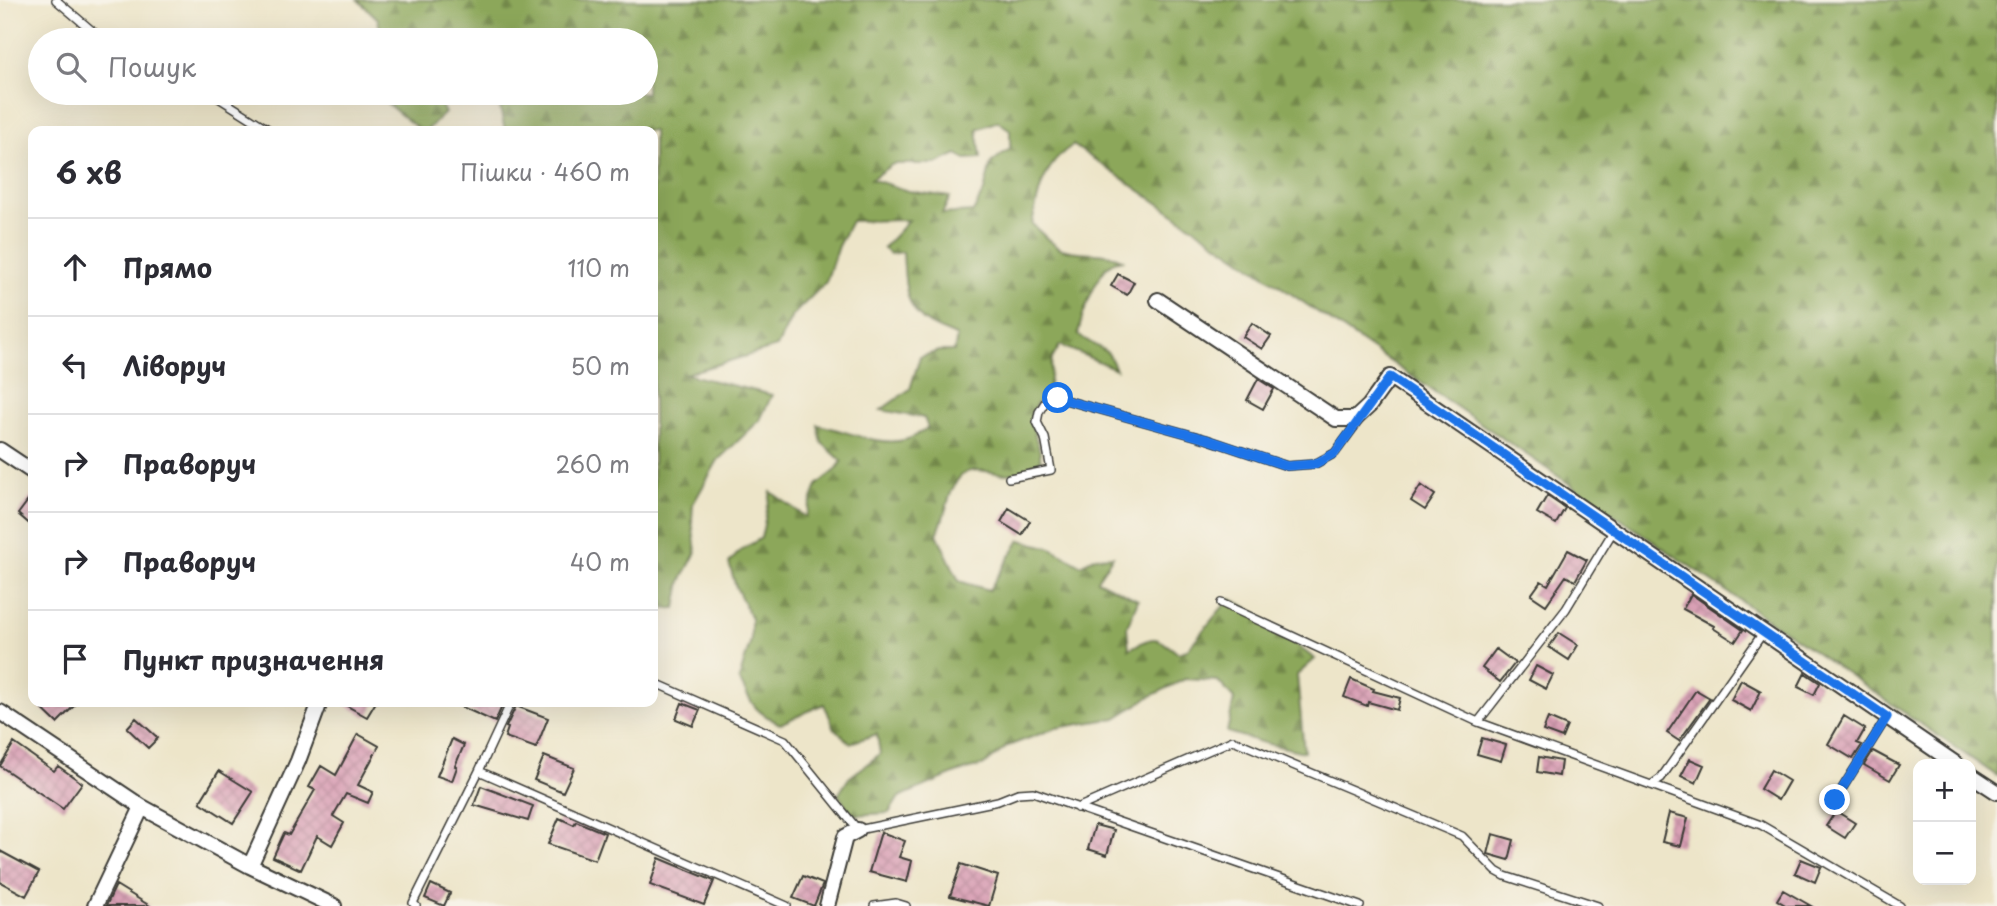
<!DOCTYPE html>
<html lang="uk">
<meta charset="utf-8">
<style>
body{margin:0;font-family:"Playpen Sans",sans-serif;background:#f7f7f7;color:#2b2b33}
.controls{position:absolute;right:21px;bottom:21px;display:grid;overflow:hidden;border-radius:14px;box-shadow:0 7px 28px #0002}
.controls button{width:63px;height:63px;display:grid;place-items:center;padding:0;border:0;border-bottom:2px solid #e1e1e2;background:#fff;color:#2b2b33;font:35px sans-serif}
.stop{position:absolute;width:21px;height:21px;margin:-16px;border:5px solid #1a73e8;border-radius:50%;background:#fff}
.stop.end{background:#1a73e8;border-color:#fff;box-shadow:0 2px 7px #0008}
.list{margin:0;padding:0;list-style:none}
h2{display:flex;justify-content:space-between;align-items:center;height:91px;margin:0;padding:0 28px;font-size:30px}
h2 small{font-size:23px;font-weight:400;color:#7c7c81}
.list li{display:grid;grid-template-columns:46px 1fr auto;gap:21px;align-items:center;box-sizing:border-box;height:98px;padding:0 28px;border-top:2px solid #e1e1e2}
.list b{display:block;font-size:26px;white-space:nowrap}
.list em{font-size:23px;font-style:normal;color:#7c7c81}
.icon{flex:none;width:38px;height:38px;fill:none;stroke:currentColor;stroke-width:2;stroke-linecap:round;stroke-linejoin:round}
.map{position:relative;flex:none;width:1997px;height:906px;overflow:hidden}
.search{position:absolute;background:#fff;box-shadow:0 7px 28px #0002;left:28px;top:28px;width:630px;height:77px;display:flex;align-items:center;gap:18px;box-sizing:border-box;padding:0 24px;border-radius:38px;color:#7c7c81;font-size:26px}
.panel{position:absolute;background:#fff;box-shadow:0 7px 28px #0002;left:28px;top:126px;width:630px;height:581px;border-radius:14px}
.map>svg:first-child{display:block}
.forest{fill:url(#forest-firs);stroke:#54623b;stroke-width:2;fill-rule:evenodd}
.building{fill:url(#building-cross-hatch)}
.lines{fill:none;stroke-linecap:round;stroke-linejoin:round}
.lane-casing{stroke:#3b3a36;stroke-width:10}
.street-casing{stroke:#3b3a36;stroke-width:18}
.lane{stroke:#fff;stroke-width:7}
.street{stroke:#fff;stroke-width:14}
.route{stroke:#1a73e8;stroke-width:9}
</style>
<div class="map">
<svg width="1997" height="906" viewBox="0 0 1997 906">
<defs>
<pattern id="forest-firs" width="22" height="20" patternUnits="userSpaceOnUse" patternTransform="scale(1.75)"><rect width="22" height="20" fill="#8ca75a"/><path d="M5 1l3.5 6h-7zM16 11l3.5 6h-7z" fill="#72874a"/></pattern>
<pattern id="building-cross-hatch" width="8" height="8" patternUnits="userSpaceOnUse" patternTransform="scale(1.75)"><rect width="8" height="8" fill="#d9a0b5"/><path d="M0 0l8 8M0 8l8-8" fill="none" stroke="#ba899b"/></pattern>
</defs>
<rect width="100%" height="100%" fill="#f7f3e8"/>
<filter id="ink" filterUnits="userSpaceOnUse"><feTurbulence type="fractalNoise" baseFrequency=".0143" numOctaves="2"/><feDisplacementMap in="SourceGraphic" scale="14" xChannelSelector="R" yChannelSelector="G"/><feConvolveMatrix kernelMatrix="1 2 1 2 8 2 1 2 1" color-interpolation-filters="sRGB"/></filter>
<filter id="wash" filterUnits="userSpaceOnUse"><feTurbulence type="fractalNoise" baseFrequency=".00686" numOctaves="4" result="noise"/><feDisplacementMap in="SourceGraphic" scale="28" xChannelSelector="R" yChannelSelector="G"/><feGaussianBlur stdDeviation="1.57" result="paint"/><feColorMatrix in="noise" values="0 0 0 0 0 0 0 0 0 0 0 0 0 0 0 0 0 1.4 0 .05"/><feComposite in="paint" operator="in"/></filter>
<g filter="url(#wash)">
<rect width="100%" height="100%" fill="#ede5c9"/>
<path class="forest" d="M358,0H1997V776L1073,145C1044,163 1038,193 1032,224C1041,232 1051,245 1062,249C1083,256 1104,249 1123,260C1119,261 1115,261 1112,263C1096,274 1081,317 1078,335L1108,353L1116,369L1060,345L1052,359L1049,386L1035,406L1031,422L1040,452L1041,467C1030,469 1019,473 1008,474C988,475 967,459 954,486C947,499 945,518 937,534L959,581L989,590L1020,540L1051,548L1081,565L1095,557L1113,556L1097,580L1138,600L1127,627L1129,649C1157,635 1153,635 1178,653L1187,650L1230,598L1248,608L1315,659L1297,675L1304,752L1264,743L1227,732L1234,699L1218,681L1185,679L1149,697L1116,718L1056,728L1008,746L984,765L956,773L899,797L889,813L853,815L838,795L849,778L880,754L877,734L850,743L835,729L824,704L780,724C754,711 752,705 739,679L751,640V618L736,587L729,563L741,550L761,538L771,492L806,517L817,485L835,471L842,461L822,443L818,425C846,430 880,448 908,439C915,437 922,431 928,428L924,418L881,410L910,389L920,357L939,351H954L957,337C949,332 939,330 931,325C903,310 905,280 903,252L890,254L883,248L909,220L851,221L838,246L826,282L792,316L777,347L685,374L772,395L760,420L718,460L693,504L692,520L696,552L681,581L676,608L653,609V131H505L497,93H646V40H468L447,38L445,40H382L378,19ZM998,121L1010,130V148L991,163L984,191L973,212L942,214L950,197L908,191L871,179L893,164H936L957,154L965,159L981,158L977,129Z
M384,93H435L445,113L426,131H421L384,101Z"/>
<g id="blocks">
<path class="building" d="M1118,274L1134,282L1127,295L1111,286Z
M1252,323L1271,336L1262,349L1243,337Z
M1258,379L1274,389L1263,409L1247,400Z
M1421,485L1435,495L1425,510L1411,501Z
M33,494V527L18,514Z
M1547,496L1565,508L1556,524L1537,513Z
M1009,508L1030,521L1022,535L1001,522Z
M1568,550L1587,560L1575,581L1566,576L1546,605L1531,595L1541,581L1548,585Z
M1691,594L1743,630L1735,642L1713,628L1714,626L1683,609Z
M1559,633L1578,645L1569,660L1549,647Z
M1496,649L1515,663L1500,682L1482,668Z
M1536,666L1553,675L1546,689L1529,680Z
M1805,673L1820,683L1814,695L1798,687Z
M1351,679L1374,689L1373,691L1400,698L1397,710L1368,702L1367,706L1344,697Z
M1741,680L1761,691L1751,711L1731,700Z
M1696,690L1710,698L1679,741L1667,733Z
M35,702H78L57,723Z
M340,702H376L367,717Z
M451,702H504L495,722Z
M682,703L700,710L693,726L676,719Z
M516,706L548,718L536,748L505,737L508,728L506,727Z
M1844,716L1865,729L1857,743L1862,745L1853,759L1828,744Z
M136,718L158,738L148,748L127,728Z
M1548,718L1567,726L1562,738L1543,731Z
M358,734L379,746L358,785L373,792L368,803L346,794L333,816L344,823L332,845L317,836L301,870L273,857L284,833L289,835L315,790L309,787L321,766L336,775Z
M1482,738L1506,745L1501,761L1477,754Z
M452,739L464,745L455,766L457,767L452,781L437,776Z
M14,743L54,771L58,766L82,783L63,809L0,766Z
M1873,751L1899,765L1890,780L1864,765Z
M544,756L574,768L563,792L534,780Z
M1539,757L1561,761L1559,776L1537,772Z
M1690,759L1704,765L1696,783L1681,776Z
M1771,770L1789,781L1778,800L1760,789Z
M219,771L253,792L233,823L200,802Z
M481,786L533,806L528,821L474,805Z
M1836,811L1855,823L1845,838L1826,826Z
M1669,813L1688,818L1681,846L1662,842Z
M559,818L574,825L576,821L605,833L595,860L548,844Z
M1095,825L1114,830L1107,855L1088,849Z
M881,832L905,841L899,857L912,861L907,882L869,872Z
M1493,834L1514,840L1509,860L1488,854Z
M0,851L39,872L26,896L0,882Z
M659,858L714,881L704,905L650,885Z
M1801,859L1821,867L1815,882L1795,873Z
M961,864L998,876L989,906L950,896Z
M803,876L823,884L814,906L793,898Z
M431,884L450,893L444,906L425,898Z
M116,885L150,906H106Z
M1783,890L1811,906H1787L1777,900Z"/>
</g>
</g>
<g filter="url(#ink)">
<use href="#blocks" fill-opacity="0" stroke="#3b3a36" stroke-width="2"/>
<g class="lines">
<defs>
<path id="lane" d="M56,0L103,40
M211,93L271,131
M1009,478L1051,470L1045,438L1037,422L1039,412L1047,399L1058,398L1206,439L1287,466L1315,464L1335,453L1360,419
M1221,603L1478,722L1761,825L1900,906
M653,682L785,740L858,830L998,801L1018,793L1033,792L1360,906
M1478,722L1566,609L1614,530
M479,771L787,906
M1651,785L1661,778L1763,633
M1835,800L1887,717
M1077,808L1233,740L1462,836L1496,871L1505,876L1598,906
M416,906L413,903L479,771L511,702
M874,906L896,903L906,906"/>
<path id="street" d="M1158,300L1336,419H1355L1369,406L1390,377L1956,764
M0,450L33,472
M0,712L142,807L250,866L334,906
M1971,775L1997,792
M250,866L298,761L320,702
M95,906L142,807
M827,906L845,837L858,830"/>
</defs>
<use href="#lane" class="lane-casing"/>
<use href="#street" class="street-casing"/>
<use href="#lane" class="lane"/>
<use href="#street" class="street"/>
</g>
</g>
<g class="lines" filter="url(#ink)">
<path class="route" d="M1058,398L1206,439L1287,466L1315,464L1335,453L1390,377L1887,717L1835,800"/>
</g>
</svg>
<div class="controls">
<button>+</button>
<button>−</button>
</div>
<div class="stop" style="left:1058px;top:398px"></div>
<div class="stop end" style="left:1835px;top:800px"></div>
<div class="search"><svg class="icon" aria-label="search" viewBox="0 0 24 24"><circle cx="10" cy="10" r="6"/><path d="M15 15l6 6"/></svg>Пошук</div>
<section class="panel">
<h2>6 хв<small>Пішки · 460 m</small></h2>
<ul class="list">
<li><svg class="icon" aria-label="ahead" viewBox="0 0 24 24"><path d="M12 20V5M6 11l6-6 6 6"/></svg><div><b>Прямо</b></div><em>110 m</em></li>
<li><svg class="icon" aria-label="left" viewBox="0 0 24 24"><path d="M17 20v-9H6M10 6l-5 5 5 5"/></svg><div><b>Ліворуч</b></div><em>50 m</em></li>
<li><svg class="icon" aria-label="right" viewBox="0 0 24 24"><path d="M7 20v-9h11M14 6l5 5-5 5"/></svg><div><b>Праворуч</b></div><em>260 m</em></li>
<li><svg class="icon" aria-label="right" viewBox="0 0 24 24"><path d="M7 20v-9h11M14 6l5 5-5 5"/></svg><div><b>Праворуч</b></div><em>40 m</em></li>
<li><svg class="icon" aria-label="arrive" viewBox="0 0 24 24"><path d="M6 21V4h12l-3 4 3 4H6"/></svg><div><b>Пункт призначення</b></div></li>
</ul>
</section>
</div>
